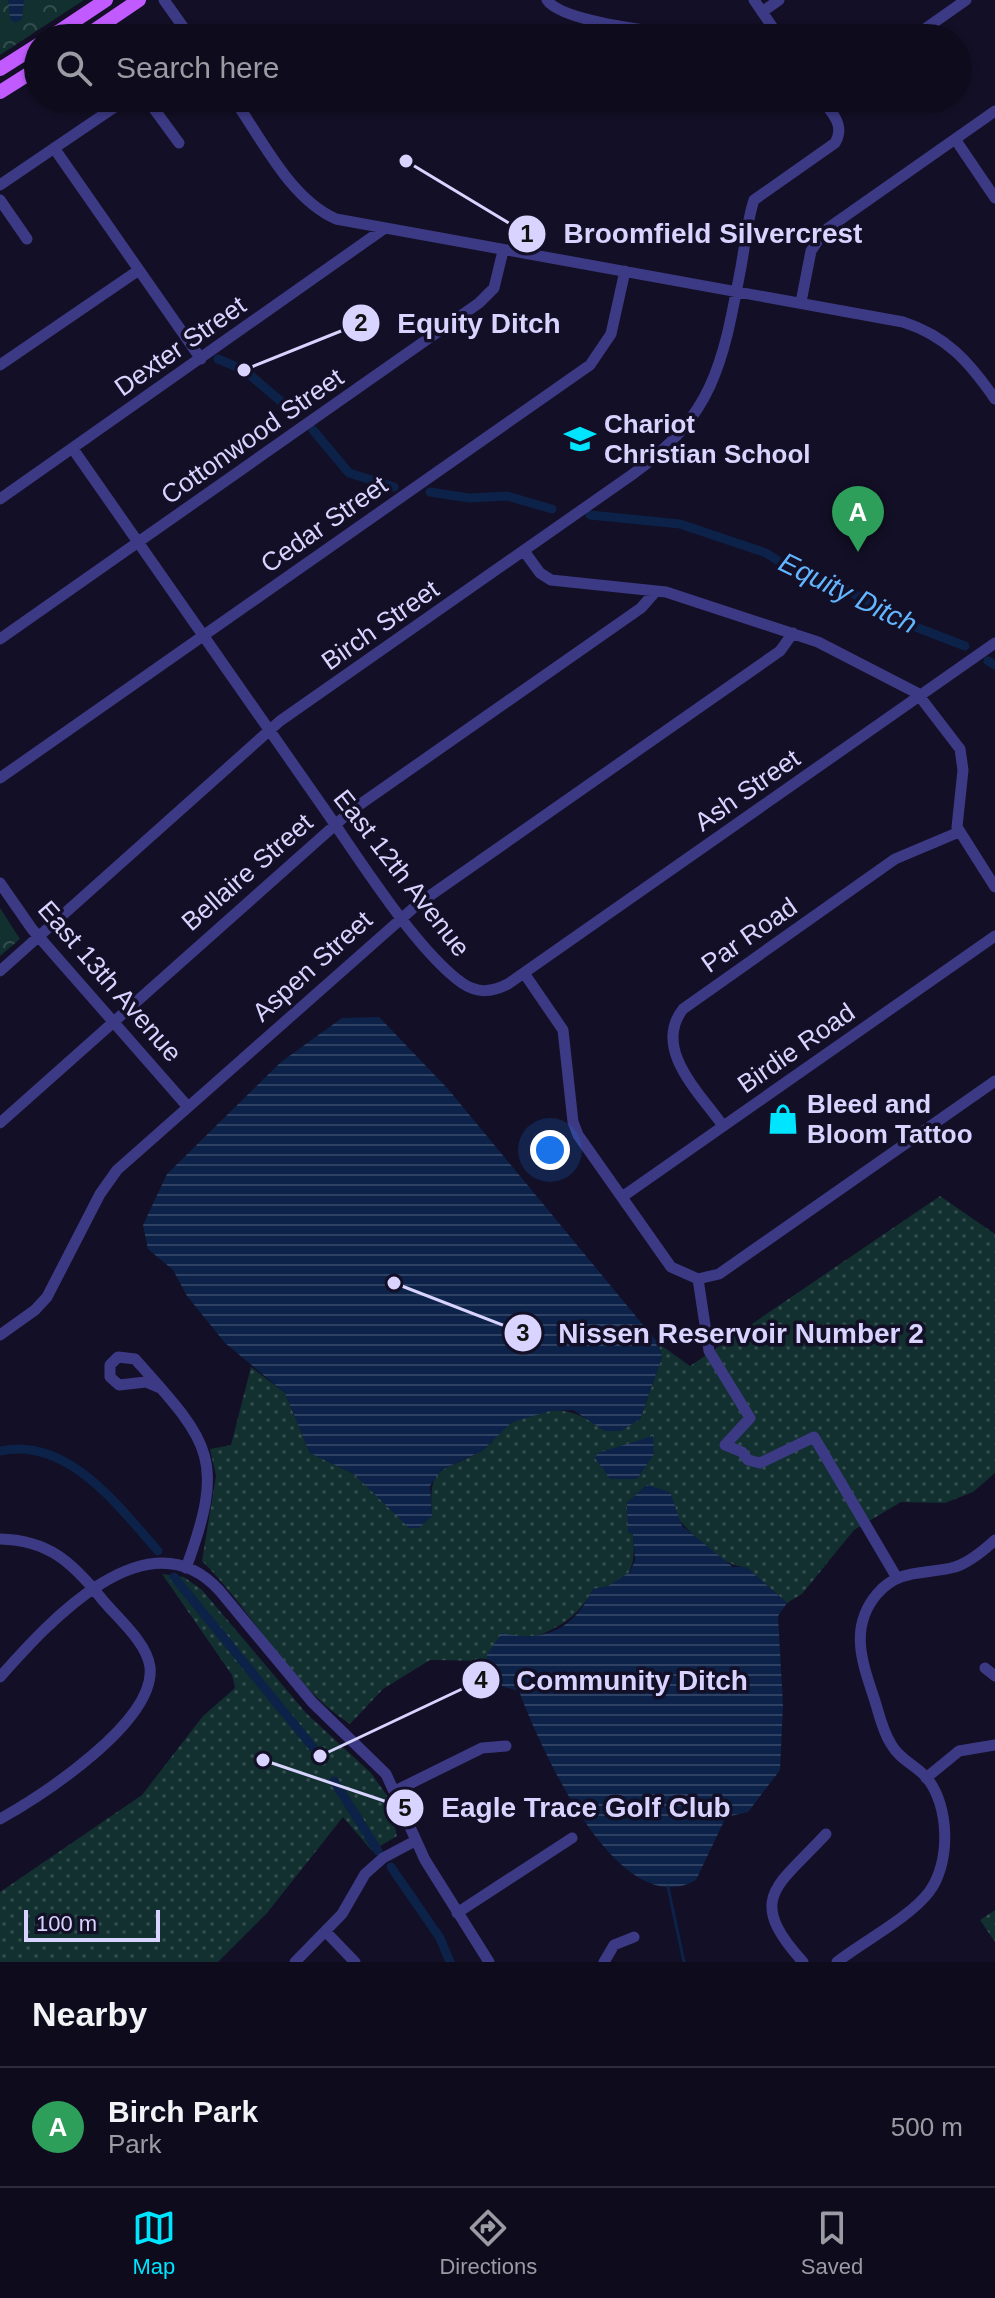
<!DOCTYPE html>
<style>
body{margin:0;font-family:Helvetica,sans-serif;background:#1c1929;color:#f1f3f6}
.scale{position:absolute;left:24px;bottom:20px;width:136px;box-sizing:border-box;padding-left:8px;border:4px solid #d9d4ff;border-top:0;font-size:22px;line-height:28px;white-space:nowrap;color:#d9d4ff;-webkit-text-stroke:6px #130f26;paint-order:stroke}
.you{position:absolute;left:550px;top:1150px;width:28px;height:28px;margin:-20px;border:6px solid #fff;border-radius:50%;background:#1a73e8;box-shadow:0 0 0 12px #1a73e833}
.badge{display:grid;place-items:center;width:52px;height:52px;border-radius:50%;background:#00e5ff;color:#fff;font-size:26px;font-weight:700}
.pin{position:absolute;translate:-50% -66px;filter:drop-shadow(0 2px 4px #0008)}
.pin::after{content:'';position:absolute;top:42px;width:28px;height:24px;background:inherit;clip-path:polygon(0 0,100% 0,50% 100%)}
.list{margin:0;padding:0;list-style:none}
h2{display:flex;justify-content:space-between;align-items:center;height:104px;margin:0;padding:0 32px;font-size:34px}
h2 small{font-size:26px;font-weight:400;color:#9b9ba3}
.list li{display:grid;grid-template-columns:52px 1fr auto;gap:24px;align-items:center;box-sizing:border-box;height:120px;padding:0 32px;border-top:2px solid #2e2b3b}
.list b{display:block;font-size:30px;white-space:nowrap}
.list p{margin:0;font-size:26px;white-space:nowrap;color:#9b9ba3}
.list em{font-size:26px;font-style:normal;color:#9b9ba3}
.icon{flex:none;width:44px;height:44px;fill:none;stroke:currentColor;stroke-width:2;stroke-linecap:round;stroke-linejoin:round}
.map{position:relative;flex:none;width:995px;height:1962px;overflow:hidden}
.search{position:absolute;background:#0e0b1c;box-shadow:0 2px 6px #0004;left:24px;right:24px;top:24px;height:88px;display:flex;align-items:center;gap:20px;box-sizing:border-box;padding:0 28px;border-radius:44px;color:#9b9ba3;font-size:30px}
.sheet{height:224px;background:#0e0b1c}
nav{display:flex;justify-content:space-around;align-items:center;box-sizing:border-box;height:112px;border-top:2px solid #2e2b3b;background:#0e0b1c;font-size:22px;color:#9b9ba3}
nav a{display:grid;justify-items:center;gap:4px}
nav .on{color:#00e5ff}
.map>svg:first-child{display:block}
.grass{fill:url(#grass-dots)}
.park{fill:url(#park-crowns)}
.water{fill:url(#water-rules)}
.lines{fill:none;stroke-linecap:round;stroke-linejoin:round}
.stream{stroke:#0c2248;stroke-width:3}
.canal{stroke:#0c2248;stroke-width:9}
.minor{stroke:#3d3a85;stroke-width:11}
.major{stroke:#c25bff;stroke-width:14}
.labels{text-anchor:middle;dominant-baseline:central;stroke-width:7;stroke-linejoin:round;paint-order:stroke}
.street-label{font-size:26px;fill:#d9d4ff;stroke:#130f26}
.poi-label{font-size:26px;font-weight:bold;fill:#d9d4ff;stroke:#130f26;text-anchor:start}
.water-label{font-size:28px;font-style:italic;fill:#62b6ff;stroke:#130f26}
.leader{fill:none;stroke:#d9d4ff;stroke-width:3}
.callout-dot{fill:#d9d4ff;stroke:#130f26;stroke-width:3}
.mark-label{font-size:24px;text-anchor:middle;font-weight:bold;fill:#111}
.callout-label{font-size:28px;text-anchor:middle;font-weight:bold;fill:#d9d4ff;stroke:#130f26;stroke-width:7;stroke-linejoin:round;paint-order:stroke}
</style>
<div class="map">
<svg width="995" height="1962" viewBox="0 0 995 1962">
<defs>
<pattern id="grass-dots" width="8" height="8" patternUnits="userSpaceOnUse" patternTransform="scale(2)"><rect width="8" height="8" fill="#12302f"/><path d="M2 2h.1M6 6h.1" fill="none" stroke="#344d4e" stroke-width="1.8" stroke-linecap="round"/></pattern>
<pattern id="park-crowns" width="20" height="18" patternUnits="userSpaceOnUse" patternTransform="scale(2)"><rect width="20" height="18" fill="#12302f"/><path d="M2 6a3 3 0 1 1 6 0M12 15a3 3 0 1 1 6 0" fill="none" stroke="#344d4e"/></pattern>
<pattern id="water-rules" width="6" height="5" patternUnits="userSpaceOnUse" patternTransform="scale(2)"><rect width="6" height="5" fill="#0c2248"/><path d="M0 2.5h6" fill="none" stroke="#2f4163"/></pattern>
</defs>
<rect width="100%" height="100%" fill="#130f26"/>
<path class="grass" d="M940,1196L995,1234V1473L973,1492L945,1503L901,1502L854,1530L802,1594L787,1603L746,1567C712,1567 671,1508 647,1485L627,1503L629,1532L633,1534C636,1565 632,1588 593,1589C571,1634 528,1636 487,1655V1661L430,1660L383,1689L350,1724C288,1684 253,1611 202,1561L216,1476L210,1449L231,1445L251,1367L285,1393L310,1453L354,1474L409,1527L432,1516C428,1461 442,1474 481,1451C493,1444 501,1428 513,1422C549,1403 575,1408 605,1431L640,1419L662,1357L658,1343L690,1366Z
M162,1574L184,1577L202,1590L307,1714L371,1773L388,1797L397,1836L372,1851L343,1817L267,1913L218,1962H0V1892L142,1795L203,1716L235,1688L232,1675Z
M995,1910V1942L980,1920Z"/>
<path class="park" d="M0,0H84L0,55Z
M0,908L20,939L0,956Z"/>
<path class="water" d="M8,0H24L22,19L15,23L10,18Z
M379,1017L448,1089L658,1343L662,1357L640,1419L621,1431H605L573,1410L550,1411L512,1422L482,1451L441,1470L430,1486L432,1516L419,1528H409L354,1474L310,1453L285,1393L225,1343L187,1296L173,1270L148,1249L143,1225L167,1174L281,1062L342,1018Z
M653,1436L654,1454L637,1479H610L595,1458L598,1453Z
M647,1485L670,1492L682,1526L733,1567H746L787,1603L778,1616L783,1705L780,1770L748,1812L726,1817L696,1880C617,1925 539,1744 519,1691L486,1682L487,1655L502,1633C545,1643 574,1629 593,1589L608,1586L630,1572L635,1560L633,1534L628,1532L627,1503Z"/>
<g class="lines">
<path class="stream" d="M668,1887L684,1962"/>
<path class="canal" d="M218,359L244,370L297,415
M313,430L349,473L394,487
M430,492L469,498L507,496L552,509
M590,515L680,524L766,553L794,571L832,581L900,621L965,646
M988,661L995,665
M0,1451C68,1436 120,1508 158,1551
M174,1577L320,1756
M334,1781L378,1851
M391,1867L440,1938L450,1962"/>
<path class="minor" d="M164,0L191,38
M547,0C563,24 672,33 704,38
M754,0L780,38
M762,12L779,0
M912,38L966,0
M146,98L179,143
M233,98C262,139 290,199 336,219L903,322C947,336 970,363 995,399
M955,139L995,198
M54,148L201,359
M0,185L128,98
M0,200L27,239
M801,302L811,251L824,231L995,111
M0,365L139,270
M73,449C156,568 240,688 323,807C358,857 415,949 462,983C478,994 492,992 508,984L995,643
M0,499L385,228
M524,551L540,573L551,580L666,592L818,642L917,693L960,749L963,770L957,827L995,887
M0,639L479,303L494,288L503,251
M0,778L590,365L611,334L625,271
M0,883L32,929L188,1107
M0,971L280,721L633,474C715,414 723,362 741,267C745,245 747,221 754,200L835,143C846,125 831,112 821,98
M524,973L563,1030L573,1122L578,1135L671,1267L698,1279L709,1351L750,1418L725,1445L742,1452L748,1460L760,1463L814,1437L897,1578
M0,1123L352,810L641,608L656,591
M723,1126C700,1093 652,1049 683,1009L895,859L959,832
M622,1197L995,936
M698,1279L719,1274L995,1081
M0,1335L35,1310L47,1297L100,1194L117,1170L418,904L780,651L793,633
M160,1388L146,1382L119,1385L110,1377V1365L118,1357L135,1359C209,1442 227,1457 186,1568
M0,1539C48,1540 72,1562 101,1598C116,1617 147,1642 150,1667C156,1722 41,1796 0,1819
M985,1668L995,1676
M0,1677C48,1623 147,1512 219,1590L312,1702L386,1774L425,1860L489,1962
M926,1778L959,1751L995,1745
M397,1790L482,1748L506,1746
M457,1913L572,1838
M326,1932L355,1962
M295,1962L342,1914L365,1874L383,1858L415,1841
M604,1962L614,1945L634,1937
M803,1962C745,1898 777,1887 826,1834
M837,1962C864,1941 909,1918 929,1892C951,1863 950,1805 926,1777C915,1765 899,1759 891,1744C882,1730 879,1713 874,1698C862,1662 849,1627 877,1594C899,1568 925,1575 955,1567C970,1562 983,1551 995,1540"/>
<path class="major" d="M49,38L106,0
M83,38L139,0
M0,69L38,45
M0,92L38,68"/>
</g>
<defs>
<symbol id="school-bare" viewBox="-9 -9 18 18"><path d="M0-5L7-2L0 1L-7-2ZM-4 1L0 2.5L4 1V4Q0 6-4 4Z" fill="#00e5ff" stroke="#130f26" stroke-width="2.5" paint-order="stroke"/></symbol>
<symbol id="shop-bare" viewBox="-9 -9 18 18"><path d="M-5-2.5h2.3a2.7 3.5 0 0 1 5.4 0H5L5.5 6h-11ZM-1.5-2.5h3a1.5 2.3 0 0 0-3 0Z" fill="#00e5ff" stroke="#130f26" stroke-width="2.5" paint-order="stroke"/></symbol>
</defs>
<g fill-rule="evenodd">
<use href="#school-bare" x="558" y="417" width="44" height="44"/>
<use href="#shop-bare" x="761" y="1097" width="44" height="44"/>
</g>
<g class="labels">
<g class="street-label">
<text transform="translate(180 346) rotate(-35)">Dexter Street</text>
<text transform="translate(252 436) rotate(-35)">Cottonwood Street</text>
<text transform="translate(324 524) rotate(-35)">Cedar Street</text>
<text transform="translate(380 625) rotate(-35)">Birch Street</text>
<text transform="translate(747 790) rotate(-35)">Ash Street</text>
<text transform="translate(247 872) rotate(-41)">Bellaire Street</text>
<text transform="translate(402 873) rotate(52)">East 12th Avenue</text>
<text transform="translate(749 935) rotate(-35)">Par Road</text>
<text transform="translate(312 966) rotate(-42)">Aspen Street</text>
<text transform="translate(110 981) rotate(49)">East 13th Avenue</text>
<text transform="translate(796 1048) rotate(-35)">Birdie Road</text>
</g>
<g class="poi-label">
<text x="604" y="424">Chariot<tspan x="604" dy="30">Christian School</tspan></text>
<text x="807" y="1104">Bleed and<tspan x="807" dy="30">Bloom Tattoo</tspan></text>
</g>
<g class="water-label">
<text transform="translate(848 593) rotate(26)">Equity Ditch</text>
</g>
</g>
<path class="leader" d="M406 161L527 234M244 370L361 323M394 1283L523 1333M320 1756L481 1680M263 1760L405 1808"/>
<g class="callout-dot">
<circle cx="406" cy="161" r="8"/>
<circle cx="244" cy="370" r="8"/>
<circle cx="394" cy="1283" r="8"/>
<circle cx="320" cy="1756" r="8"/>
<circle cx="263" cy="1760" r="8"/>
<circle cx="527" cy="234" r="20"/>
<circle cx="361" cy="323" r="20"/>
<circle cx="523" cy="1333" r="20"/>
<circle cx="481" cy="1680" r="20"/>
<circle cx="405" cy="1808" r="20"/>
</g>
<g class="mark-label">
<text x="527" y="242">1</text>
<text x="361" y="331">2</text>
<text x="523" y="1341">3</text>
<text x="481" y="1688">4</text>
<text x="405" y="1816">5</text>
</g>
<g class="callout-label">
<text x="713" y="243">Broomfield Silvercrest</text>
<text x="479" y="333">Equity Ditch</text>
<text x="741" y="1343">Nissen Reservoir Number 2</text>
<text x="632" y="1690">Community Ditch</text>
<text x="586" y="1817">Eagle Trace Golf Club</text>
</g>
</svg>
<div class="scale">100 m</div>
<div class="you"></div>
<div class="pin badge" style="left:858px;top:552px;background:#2e9e5b">A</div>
<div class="search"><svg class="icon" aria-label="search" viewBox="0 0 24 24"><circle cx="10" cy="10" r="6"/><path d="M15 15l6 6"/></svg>Search here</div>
</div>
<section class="sheet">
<h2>Nearby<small></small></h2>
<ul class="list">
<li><span class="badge" style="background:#2e9e5b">A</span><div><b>Birch Park</b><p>Park</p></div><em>500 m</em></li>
</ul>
</section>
<nav>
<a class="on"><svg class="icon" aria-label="map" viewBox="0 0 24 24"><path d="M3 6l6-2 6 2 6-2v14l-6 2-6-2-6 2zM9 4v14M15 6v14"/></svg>Map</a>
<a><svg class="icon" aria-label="directions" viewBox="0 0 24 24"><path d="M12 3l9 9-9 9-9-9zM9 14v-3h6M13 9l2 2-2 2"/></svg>Directions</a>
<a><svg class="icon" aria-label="saved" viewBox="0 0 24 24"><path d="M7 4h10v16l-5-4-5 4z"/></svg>Saved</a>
</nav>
